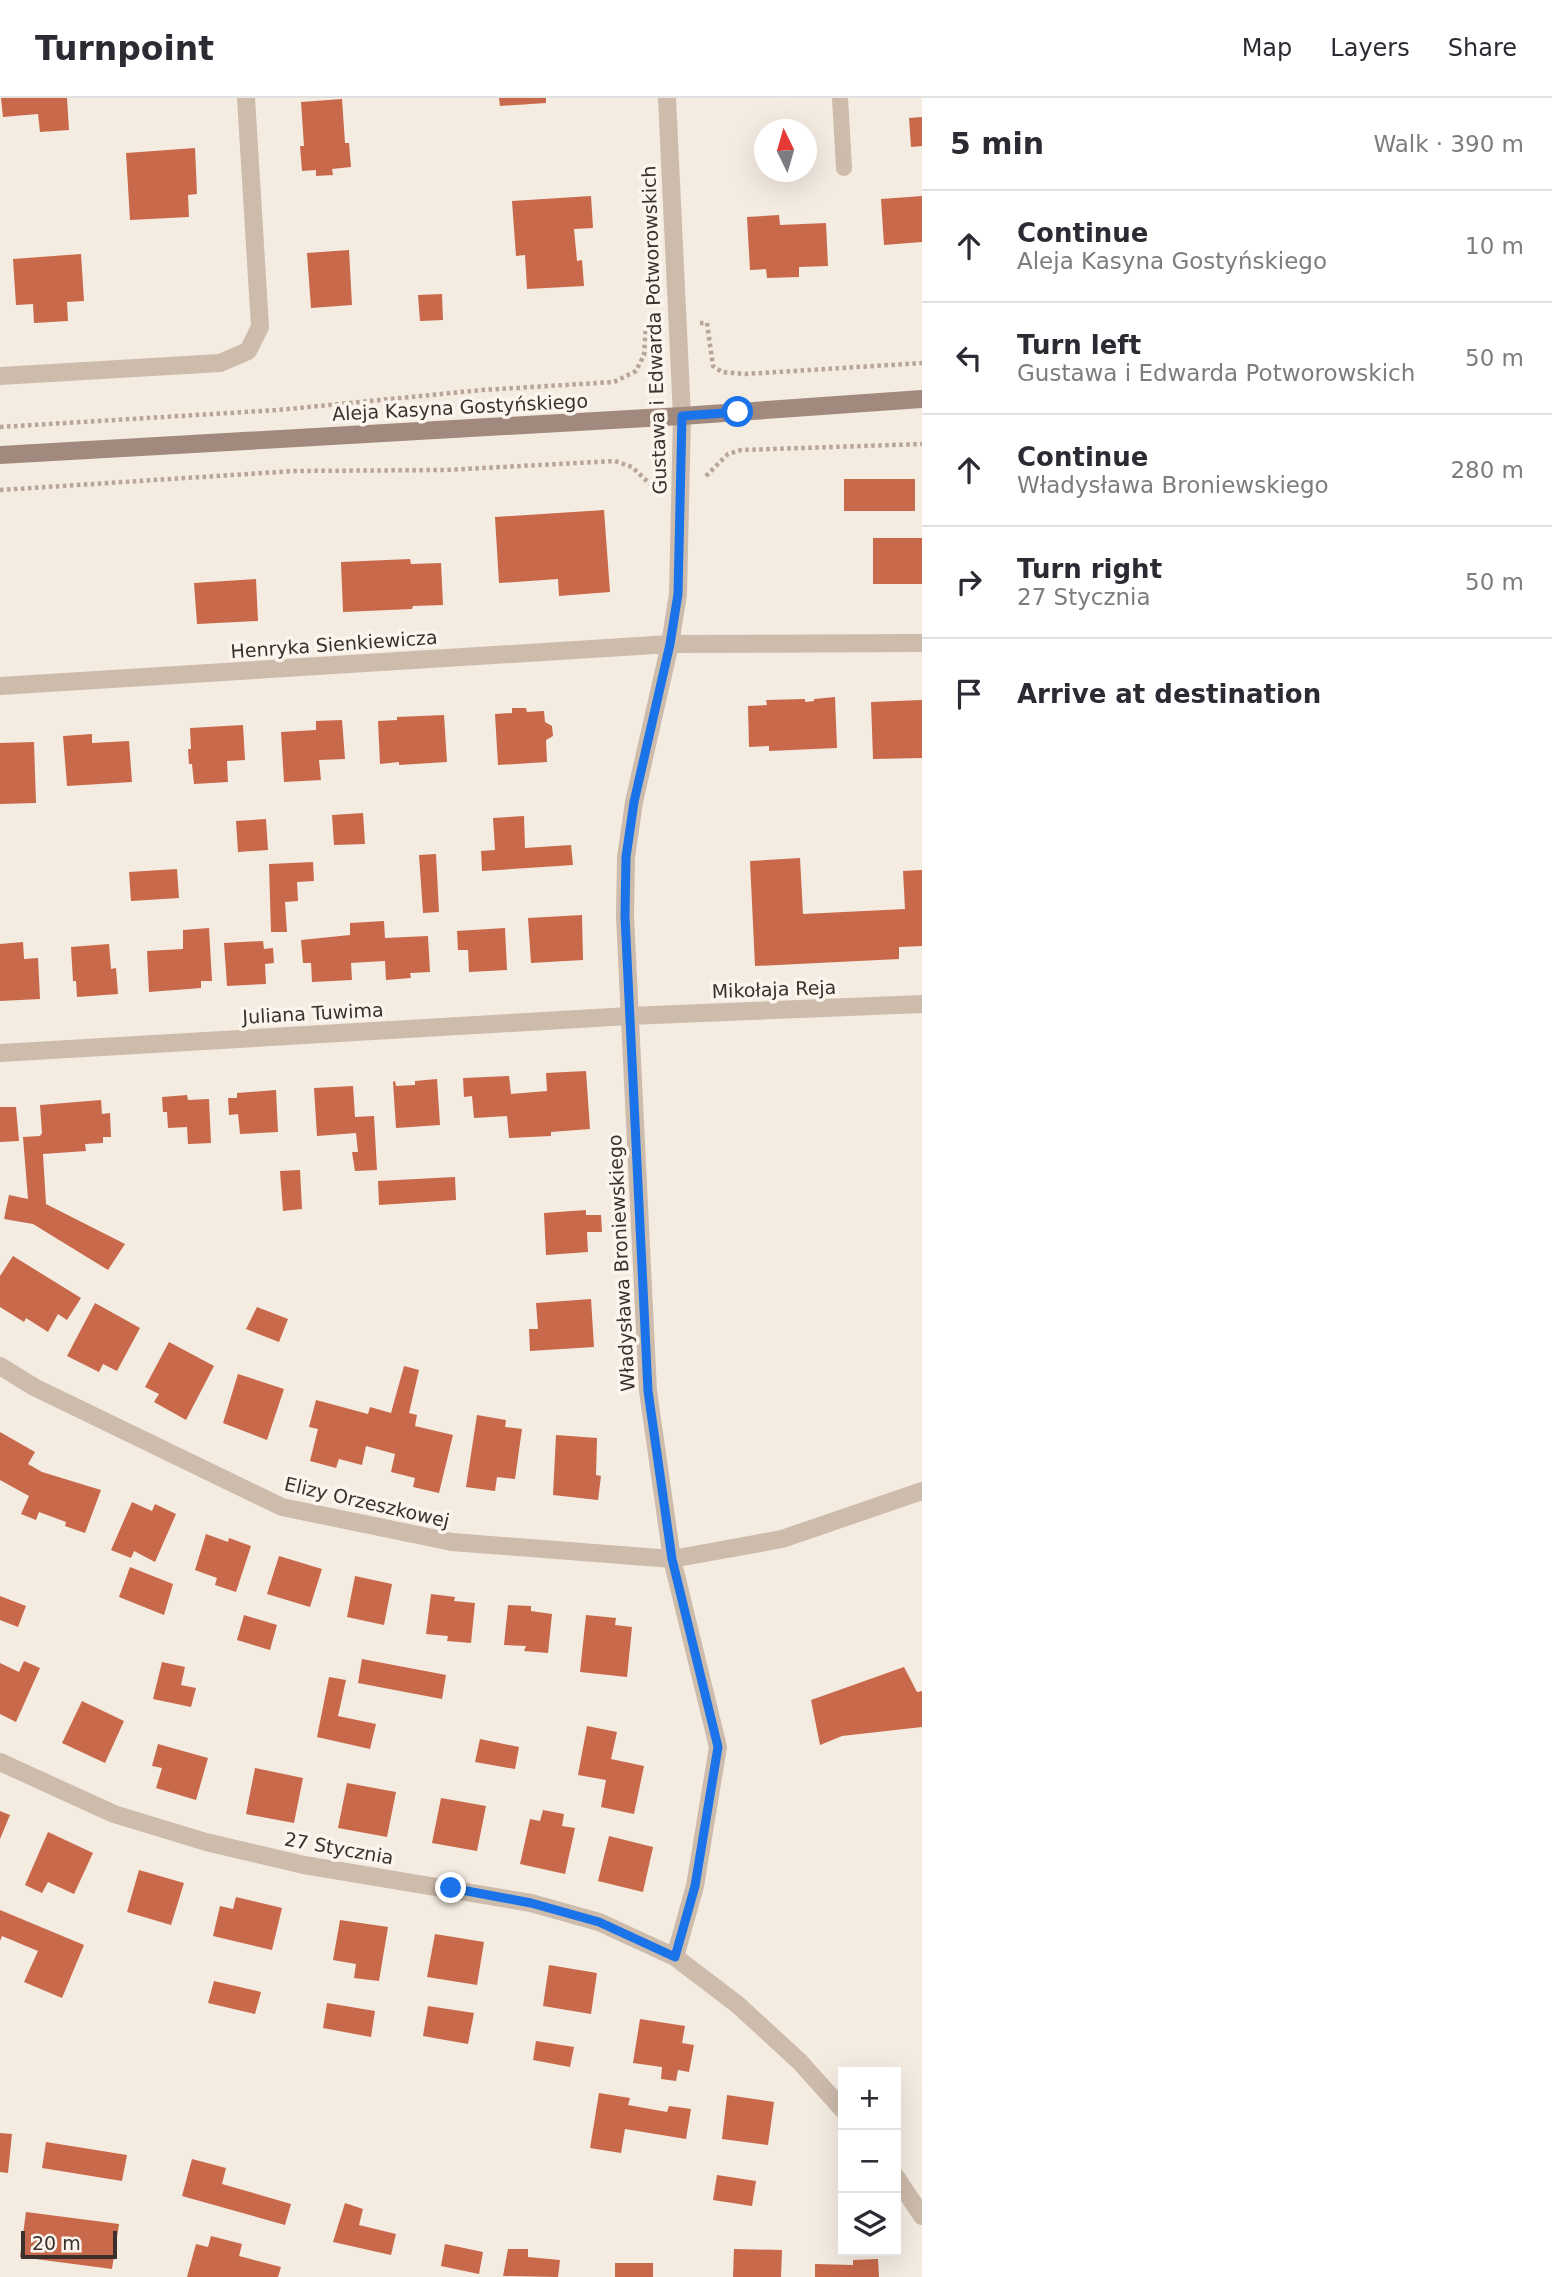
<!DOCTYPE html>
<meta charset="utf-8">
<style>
body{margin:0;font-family:"DejaVu Sans",sans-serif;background:#f7f7f7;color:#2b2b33}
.controls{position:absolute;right:21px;bottom:21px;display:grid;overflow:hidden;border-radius:0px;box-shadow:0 7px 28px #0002}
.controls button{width:63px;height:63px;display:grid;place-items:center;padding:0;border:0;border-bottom:2px solid #e1e1e2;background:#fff;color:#2b2b33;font:35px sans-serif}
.compass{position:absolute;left:754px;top:21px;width:63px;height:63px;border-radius:50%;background:#fff;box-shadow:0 7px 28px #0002;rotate:355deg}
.scale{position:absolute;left:21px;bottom:18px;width:96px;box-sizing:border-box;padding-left:7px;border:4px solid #3b302b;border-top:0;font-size:19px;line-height:24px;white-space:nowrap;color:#3b302b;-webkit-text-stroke:5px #fbf5ee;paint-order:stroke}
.stop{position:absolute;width:21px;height:21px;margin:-16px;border:5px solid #1a73e8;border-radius:50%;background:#fff}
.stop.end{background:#1a73e8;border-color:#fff;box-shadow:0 2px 7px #0008}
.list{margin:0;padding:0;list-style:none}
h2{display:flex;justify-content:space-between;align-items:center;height:91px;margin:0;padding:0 28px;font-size:30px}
h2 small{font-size:23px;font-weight:400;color:#7c7c81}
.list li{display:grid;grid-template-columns:46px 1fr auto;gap:21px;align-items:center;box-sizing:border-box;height:112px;padding:0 28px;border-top:2px solid #e1e1e2}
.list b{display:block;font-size:26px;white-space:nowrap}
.list p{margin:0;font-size:23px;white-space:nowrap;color:#7c7c81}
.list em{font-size:23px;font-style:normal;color:#7c7c81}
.icon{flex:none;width:38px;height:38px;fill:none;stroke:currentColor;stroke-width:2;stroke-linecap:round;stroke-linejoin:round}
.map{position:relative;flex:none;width:922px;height:2179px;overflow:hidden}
header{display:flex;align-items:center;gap:42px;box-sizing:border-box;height:98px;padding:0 35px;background:#fff;border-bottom:2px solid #e1e1e2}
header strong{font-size:33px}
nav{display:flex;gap:38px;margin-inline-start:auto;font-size:24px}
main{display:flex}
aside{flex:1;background:#fff}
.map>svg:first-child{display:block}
.building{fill:#c8694b}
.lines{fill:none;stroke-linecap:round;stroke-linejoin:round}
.path{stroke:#b9a596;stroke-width:4.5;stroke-dasharray:3.5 3.5;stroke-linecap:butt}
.lane{stroke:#cdbbac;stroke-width:16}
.street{stroke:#cdbbac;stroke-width:18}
.secondary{stroke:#a18a7d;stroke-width:18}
.route{stroke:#1a73e8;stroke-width:9}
.labels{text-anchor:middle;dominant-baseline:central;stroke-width:7;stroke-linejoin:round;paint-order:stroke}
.street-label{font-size:19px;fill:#3b302b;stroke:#fbf5ee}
</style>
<header>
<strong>Turnpoint</strong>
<nav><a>Map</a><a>Layers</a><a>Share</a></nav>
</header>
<main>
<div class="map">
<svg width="922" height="2179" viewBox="0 0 922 2179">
<rect width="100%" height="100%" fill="#f4ebe1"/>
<path class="building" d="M1,0H67L69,32L40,34L38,16L3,19Z
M499,0H546V5L500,8Z
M342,1L345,45H349L351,69L332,71L333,77L316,78V72L302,73L300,48H304L301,4Z
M922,19V48L911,49L909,20Z
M195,50L197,96L188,97L189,119L130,122L126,55Z
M591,98L593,130L574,131L577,163L582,162L584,188L527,191L525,157L516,158L512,103Z
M922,98V144L884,147L881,101Z
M779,117L780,127L826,125L828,168L799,169V179L767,180L766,171L750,172L747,119Z
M349,152L352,207L311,210L307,155Z
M81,156L84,203L67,204L68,223L34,225L33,206L16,207L13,161Z
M442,196L443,222L420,223L418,197Z
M844,381H915V413H844Z
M604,412L610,494L559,498L558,481L499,485L495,419Z
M873,440H922V486H873Z
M410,461L411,466L441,465L443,507L413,508L412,511L343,514L341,464Z
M256,481L258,523L197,526L194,485Z
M835,599L837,650L769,653V648L749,649L748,608L767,607L766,602L805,601V604L814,603V601Z
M922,602V660L873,661L871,604Z
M512,610H526L527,614L544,613L545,624L552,628L553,638L546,642L547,664L498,667L495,616L512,615Z
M444,617L447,664L399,667V664L380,666L378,623L397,622V619Z
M342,622L345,661L319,662L321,682L284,684L281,634L316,632V623Z
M243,627L245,662L227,663L228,684L194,686L192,666H189L188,651H191L190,630Z
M92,636V645L129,643L132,684L67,688L63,638Z
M34,644L36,705L0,706V645Z
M363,715L365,746L334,747L332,717Z
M524,718L525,750L571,747L573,767L482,773L481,753L495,752L493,720Z
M266,721L268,752L238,754L236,723Z
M436,756L439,814L423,815L419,757Z
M800,760L803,816L905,811L903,773L922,772V848L899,849V861L755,868L750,763Z
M313,764L314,783L297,784L298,803L285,804L287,834H271L269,766Z
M177,771L179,800L131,803L129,774Z
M582,817L583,862L531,865L528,820Z
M384,823L385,840L428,838L430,874L410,875L411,880L386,882L385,863L367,864L351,865L352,882L312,884L311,865H303L301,842L350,837V825Z
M209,830L212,883H201V890L149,894L147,853L183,851V832Z
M505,830L507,872L469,874L468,852H458L457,833Z
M263,843L264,851L273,850L274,865L265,866L266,886L227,888L224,845Z
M23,844L24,861L38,860L40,901L0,903V846Z
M109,846L111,871L116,870L118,896L77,899L76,883H73L71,849Z
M586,973L590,1031L551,1034V1038L509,1040L507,1018L474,1020L472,998L464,999L463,980L509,978L511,996L547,993L546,975Z
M437,981L440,1027L396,1030L393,984L395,983L396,988L415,987V983Z
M353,988L355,1019L374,1018L377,1072L355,1073L352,1054H358L356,1035L317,1038L314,990Z
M276,992L278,1034L240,1036L238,1016L229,1017L228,1000H237V995Z
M187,997L188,1002L209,1001L211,1045L188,1046L187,1029L168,1030L167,1014H163L162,999Z
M101,1002L102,1016L110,1015L111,1039H103V1045L85,1046L86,1053L43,1056L46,1106L125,1146L108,1172L33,1126L4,1121L9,1097L28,1101L23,1039L40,1038L42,1035L40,1007Z
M0,1009H16L19,1043L0,1044Z
M300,1072L302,1111L283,1113L280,1073Z
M455,1079L456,1102L379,1107L378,1083Z
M586,1112V1117H601L602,1134H587L588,1154L546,1157L544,1115Z
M13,1158L81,1200L67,1222L58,1216L48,1234L26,1220L24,1224L0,1209V1178Z
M591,1201L594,1249L530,1253L529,1231H538L536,1205Z
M95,1205L140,1230L117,1273L103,1266L99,1274L67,1258Z
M257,1209L288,1221L279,1244L246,1231Z
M169,1244L214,1268L186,1322L154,1304L159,1296L145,1289Z
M404,1268L419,1272L409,1315L417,1317L415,1328L453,1337L439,1395L413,1389L415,1380L391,1374L395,1356L366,1348L362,1367L339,1361L336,1370L310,1363L318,1331L309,1329L316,1302L368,1316L370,1309L391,1315Z
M238,1276L284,1291L267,1342L223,1325Z
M477,1317L506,1322L505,1329L522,1331L515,1381L497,1379L495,1393L466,1389Z
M0,1334L35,1354L28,1366L42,1374L101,1392L85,1435L65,1428L66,1424L39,1414L36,1422L21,1416L29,1398L0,1382Z
M556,1337L597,1340L596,1377L601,1378L598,1402L553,1397Z
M132,1404L152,1413L155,1406L176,1416L155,1464L134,1453L131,1460L111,1452Z
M206,1436L228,1444L229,1440L251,1448L236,1494L215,1487L217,1480L195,1472Z
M279,1458L322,1471L310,1509L267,1496Z
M130,1469L173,1486L164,1517L119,1499Z
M355,1478L392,1486L384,1527L347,1519Z
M431,1496L455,1499L454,1503L475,1505L471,1545L447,1543L448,1538L426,1536Z
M0,1498L26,1508L18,1529L0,1522Z
M508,1507L531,1508V1513L552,1516L548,1555L524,1553L526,1548L504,1547Z
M244,1517L277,1527L270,1552L237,1542Z
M586,1517L616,1520L615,1527L632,1529L627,1579L580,1574Z
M362,1561L446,1577L442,1601L358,1585Z
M24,1563L40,1570L16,1624L0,1616V1565L19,1574Z
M162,1564L185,1569L181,1587L196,1590L191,1609L153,1601Z
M904,1569L917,1594L922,1593V1629L842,1638L820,1647L811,1602Z
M329,1579L346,1582L338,1618L376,1626L370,1651L317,1639Z
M82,1603L124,1623L105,1665L62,1645Z
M587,1628L617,1634L611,1661L644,1668L634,1716L601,1709L606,1682L578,1677Z
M480,1641L519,1649L515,1671L475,1664Z
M158,1646L208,1660L196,1702L156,1690L162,1670L152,1668Z
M255,1670L303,1680L294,1725L246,1716Z
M347,1685L396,1694L387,1739L338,1730Z
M441,1700L486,1708L477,1753L432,1745Z
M543,1712L564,1716L562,1728L575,1730L565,1776L520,1766L530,1721L540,1723Z
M0,1713L10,1717L0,1741Z
M48,1734L93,1755L74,1796L48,1784L42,1795L25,1787Z
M609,1738L653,1749L643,1794L598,1783Z
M139,1772L184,1785L171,1827L127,1814Z
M236,1799L282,1810L272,1852L213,1838L220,1808L233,1811Z
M0,1812L84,1847L62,1900L24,1884L38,1853L2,1838L0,1843Z
M340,1822L388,1829L379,1883L354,1880L356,1866L333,1862Z
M435,1836L484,1844L477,1887L427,1879Z
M549,1867L597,1875L591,1916L543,1908Z
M214,1883L261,1894L255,1916L208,1905Z
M327,1905L375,1913L371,1939L323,1930Z
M428,1908L474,1915L468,1946L423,1938Z
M640,1921L685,1928L682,1945L694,1947L689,1974L678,1972L676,1983L661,1981L662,1969L633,1965Z
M536,1943L574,1949L570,1969L533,1962Z
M599,1995L630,2000L628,2007L667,2014L669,2008L691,2011L686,2041L625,2031L621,2055L590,2050Z
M727,1997L774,2004L768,2047L722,2041Z
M0,2035L12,2036L8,2075L0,2074Z
M46,2044L127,2057L122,2083L42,2070Z
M192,2061L226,2070L222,2086L291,2106L285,2127L182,2098Z
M717,2077L756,2083L752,2108L713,2102Z
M345,2105L363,2111L359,2127L396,2136L391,2157L333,2144Z
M26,2114L119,2126L112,2171L20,2159Z
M211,2138L242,2146L239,2158L281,2169L278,2179H187L196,2146L208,2149Z
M445,2146L483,2154L479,2176L441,2168Z
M508,2151H528V2159L560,2162L558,2179L503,2178Z
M734,2151L782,2152L781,2179H733Z
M878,2161L879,2179H815V2166L853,2167V2162Z
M615,2165H653V2179H615Z"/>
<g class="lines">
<path class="path" d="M700,225H707L713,268L722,274L745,276L922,265
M0,329L278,312L482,292L614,284L636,273L644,257L646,228L653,227
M706,378L728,356L741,352L922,346
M0,392L294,373L445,372L615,363L632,369L650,386H655"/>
<path class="lane" d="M840,0L844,70"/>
<path class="street" d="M667,0L682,318L678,496L670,546L634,704L626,759L625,818L648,1293L672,1461L718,1649L695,1788L675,1859
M0,278L220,265L248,253L260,229L246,0
M0,588L670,546L922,545
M0,955L629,918L922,906
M0,1268L34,1289L282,1409L452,1444L672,1461L782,1441L922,1393
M0,1664L114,1716L206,1744L304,1767L531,1805L599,1824L675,1859L738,1907L800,1964L843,2012
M896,2079L922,2118"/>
<path class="secondary" d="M0,357L682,318L922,301"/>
</g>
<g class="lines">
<path class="route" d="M451,1790L531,1805L599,1824L675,1859L695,1788L718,1649L672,1461L648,1293L625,818L626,759L634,704L670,546L678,496L682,318L738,314"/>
</g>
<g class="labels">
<g class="street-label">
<text transform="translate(654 232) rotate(-92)">Gustawa i Edwarda Potworowskich</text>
<text transform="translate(460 309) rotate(-3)">Aleja Kasyna Gostyńskiego</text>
<text transform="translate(334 546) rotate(-4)">Henryka Sienkiewicza</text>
<text transform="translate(774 891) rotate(-2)">Mikołaja Reja</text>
<text transform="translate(313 915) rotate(-3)">Juliana Tuwima</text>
<text transform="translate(621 1165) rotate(-93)">Władysława Broniewskiego</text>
<text transform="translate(367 1404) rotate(13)">Elizy Orzeszkowej</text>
<text transform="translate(339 1750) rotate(10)">27 Stycznia</text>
</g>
</g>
</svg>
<div class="controls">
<button>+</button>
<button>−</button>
<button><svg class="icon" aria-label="layers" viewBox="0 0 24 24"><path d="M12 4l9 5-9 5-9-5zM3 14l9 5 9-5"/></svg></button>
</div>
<svg class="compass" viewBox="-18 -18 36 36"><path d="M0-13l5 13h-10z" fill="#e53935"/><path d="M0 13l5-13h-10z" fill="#7c7c81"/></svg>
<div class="scale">20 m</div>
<div class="stop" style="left:738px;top:314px"></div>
<div class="stop end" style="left:451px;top:1790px"></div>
</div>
<aside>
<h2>5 min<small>Walk · 390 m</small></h2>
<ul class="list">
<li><svg class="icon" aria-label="ahead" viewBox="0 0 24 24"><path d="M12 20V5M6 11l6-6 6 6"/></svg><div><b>Continue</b><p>Aleja Kasyna Gostyńskiego</p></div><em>10 m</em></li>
<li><svg class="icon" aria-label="left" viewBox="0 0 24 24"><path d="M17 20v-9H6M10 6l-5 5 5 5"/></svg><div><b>Turn left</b><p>Gustawa i Edwarda Potworowskich</p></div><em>50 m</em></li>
<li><svg class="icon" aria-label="ahead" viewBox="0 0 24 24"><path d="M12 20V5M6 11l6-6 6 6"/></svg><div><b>Continue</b><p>Władysława Broniewskiego</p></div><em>280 m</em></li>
<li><svg class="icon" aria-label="right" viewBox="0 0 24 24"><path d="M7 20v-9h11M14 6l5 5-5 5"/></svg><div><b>Turn right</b><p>27 Stycznia</p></div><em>50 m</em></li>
<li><svg class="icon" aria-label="arrive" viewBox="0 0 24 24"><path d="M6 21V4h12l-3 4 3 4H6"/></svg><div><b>Arrive at destination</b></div></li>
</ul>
</aside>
</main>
